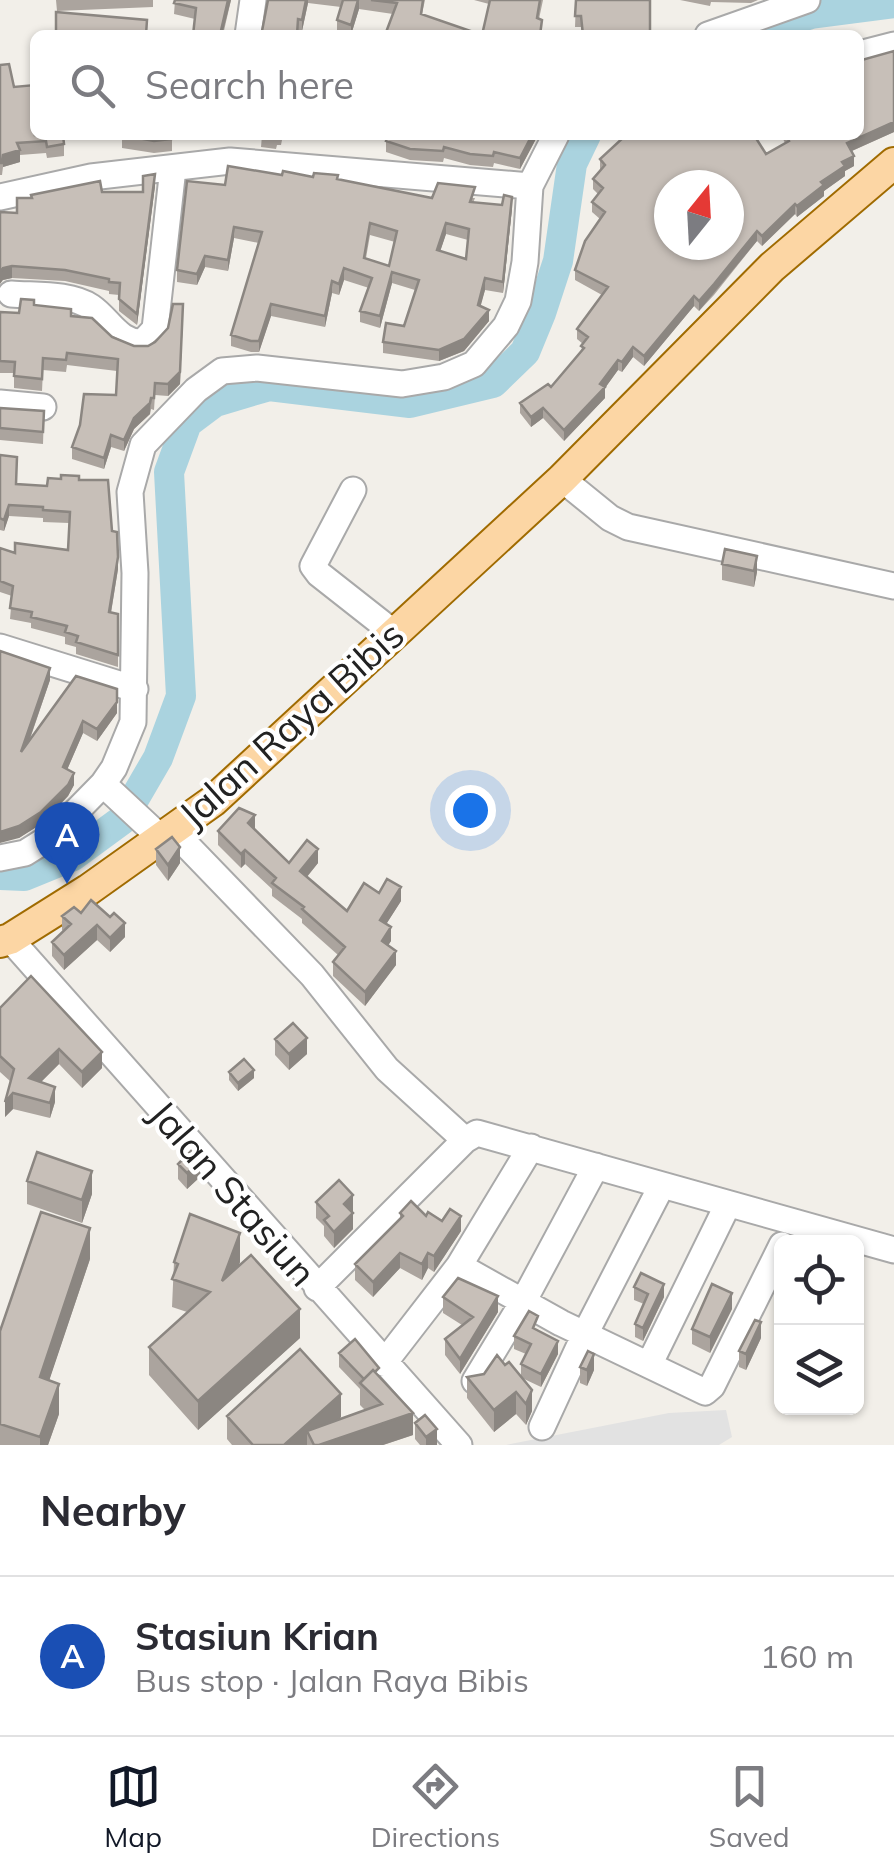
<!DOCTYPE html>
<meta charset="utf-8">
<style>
body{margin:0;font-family:Mulish,sans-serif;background:#f7f7f7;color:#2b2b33}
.controls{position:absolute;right:30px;bottom:30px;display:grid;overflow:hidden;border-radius:15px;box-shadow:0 2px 8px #0004}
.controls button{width:90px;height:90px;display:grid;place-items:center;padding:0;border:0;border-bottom:2px solid #e1e1e2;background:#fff;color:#2b2b33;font:50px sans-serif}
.compass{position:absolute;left:654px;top:170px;width:90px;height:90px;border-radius:50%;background:#fff;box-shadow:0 2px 8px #0004;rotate:18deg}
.you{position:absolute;left:470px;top:810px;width:35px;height:35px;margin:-25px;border:8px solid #fff;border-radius:50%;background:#1a73e8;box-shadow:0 0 0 15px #1a73e833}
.badge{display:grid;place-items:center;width:65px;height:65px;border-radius:50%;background:#111827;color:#fff;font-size:32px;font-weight:700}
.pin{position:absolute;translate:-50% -82px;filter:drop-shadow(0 2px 5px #0008)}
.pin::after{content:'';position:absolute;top:52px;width:35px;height:30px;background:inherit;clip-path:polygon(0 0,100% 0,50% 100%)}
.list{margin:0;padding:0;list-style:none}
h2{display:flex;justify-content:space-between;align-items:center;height:130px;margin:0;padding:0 40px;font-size:42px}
h2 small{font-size:32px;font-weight:400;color:#7c7c81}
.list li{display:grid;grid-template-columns:65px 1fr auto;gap:30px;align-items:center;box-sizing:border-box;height:160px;padding:0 40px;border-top:2px solid #e1e1e2}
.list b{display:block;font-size:38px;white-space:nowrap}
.list p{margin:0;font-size:32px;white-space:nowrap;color:#7c7c81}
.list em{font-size:32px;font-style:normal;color:#7c7c81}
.icon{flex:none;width:55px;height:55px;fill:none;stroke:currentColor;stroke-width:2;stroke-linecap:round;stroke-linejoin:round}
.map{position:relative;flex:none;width:894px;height:1445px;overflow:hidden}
.search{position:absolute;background:#fff;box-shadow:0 2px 8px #0004;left:30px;right:30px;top:30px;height:110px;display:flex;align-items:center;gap:25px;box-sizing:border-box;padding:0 35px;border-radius:15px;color:#7c7c81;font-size:38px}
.sheet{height:290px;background:#fff}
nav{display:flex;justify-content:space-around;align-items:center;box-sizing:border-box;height:140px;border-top:2px solid #e1e1e2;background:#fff;font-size:28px;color:#7c7c81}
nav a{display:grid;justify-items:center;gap:5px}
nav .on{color:#111827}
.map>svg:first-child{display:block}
.parking{fill:#e2e2e2}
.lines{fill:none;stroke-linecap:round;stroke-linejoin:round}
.river{stroke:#aad3df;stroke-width:30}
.minor-casing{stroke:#a9a9a9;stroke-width:29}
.major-casing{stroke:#a06b00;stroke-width:34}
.minor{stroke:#fff;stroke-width:25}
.major{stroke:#fcd6a4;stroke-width:30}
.wall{fill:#aba49e;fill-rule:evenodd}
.shaded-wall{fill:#8b8681}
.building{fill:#c7bfb8;stroke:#8b8681;stroke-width:2.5;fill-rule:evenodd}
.labels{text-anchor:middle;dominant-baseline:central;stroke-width:8;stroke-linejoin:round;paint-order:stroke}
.street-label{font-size:38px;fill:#222;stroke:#fff}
</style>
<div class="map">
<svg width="894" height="1445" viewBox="0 0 894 1445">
<rect width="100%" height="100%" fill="#f2efe9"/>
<path class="parking" d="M726,1410L732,1437L719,1445H506L669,1413Z"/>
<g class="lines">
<path class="river" d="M747,35L811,14L894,3
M0,875L24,876L73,856L122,820L158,758L181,696L169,472L187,423L215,402L269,386L410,403L493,383L525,352L541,313L558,261L572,164L586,135"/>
<defs>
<path id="minor" d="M248,35L253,0
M708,35L807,0
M859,54L894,45
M0,197L91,177L230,161L530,186
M11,294C36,296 70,293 91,307C109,319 119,344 143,342L155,329L173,168
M0,403L43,407
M562,479L610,518L628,527L894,586
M353,490L313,566L319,574L394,633
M0,647L135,689
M103,784L161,838
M172,830L312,975L387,1069L465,1140
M0,858L25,853L52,836L103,784L114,768L133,722L135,573L130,492L143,445L196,390L222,371L257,368L402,384L444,377L474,364L506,326L518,301L525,262L530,186L556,135
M10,939L459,1445
M459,1266L561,1323L705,1392L712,1386L782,1245
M317,1288L465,1140L477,1133L894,1250
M384,1363L459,1266L531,1147
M649,1365L728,1204
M475,1381L523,1302L596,1166
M542,1427L585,1334L662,1185"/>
<path id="major" d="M0,942L10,939L88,890L213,801L562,479L772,267L894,163"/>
</defs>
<use href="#minor" class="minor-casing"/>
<use href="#major" class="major-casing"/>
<use href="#minor" class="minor"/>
<use href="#major" class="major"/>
</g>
<path class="wall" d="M56,0H153V7L57,11Z
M175,0H231L223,35H193L195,19L174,14Z
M268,0H425L422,14L482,35L489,4L474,0H543L539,19L542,31V35H385L393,14L359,9L351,35H349L337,31V20L341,7L308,3L302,31L298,30V35H262Z
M576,0L650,35H582L581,27H575Z
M680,0H758L751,3L711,2L710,6Z
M894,51V132L852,151L854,166L845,171V176L824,191V196L797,217L795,214L762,246L757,241L714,295L699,311L694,306L644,366L633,357L622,372L618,370L605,388V398L564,441L543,418L531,427L520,413V403L551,387L581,351L583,344L577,339V329L602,295L575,280V270L600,219L592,212V202L598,194L593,189V179L600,170V159L762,135L756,138L766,154L785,143L781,135H859L862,60Z
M0,65L14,87L64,144V156L47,158L46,153L20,155V162L3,167L2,175H0Z
M122,135H172V151L154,153L122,148Z
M262,135H283L281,145H277L276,149L261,147Z
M538,135L520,169L494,163L493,167L470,165L444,158L443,162L410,160L386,152V141Z
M282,175L338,180L432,198H475L473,203L512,208L503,293L485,290L480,306L489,321L464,351L439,361L383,353V342L404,326L415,290L392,283L380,328L360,322V311L369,288L344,280L339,295L332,293L325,327L271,316L259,352H251L231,346V335L259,243L234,238L228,271L205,267L197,285L177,282V270L225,185ZM446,234L468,240L466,259L440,251ZM370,235L395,242L389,266L366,258Z
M155,186L137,325L119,311V295L109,294V291L65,281L12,278L3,280L17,213L32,198L102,192H143Z
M34,305L71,316L134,346H148L183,316L180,384L168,396L155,395L154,410L151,409L150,414L134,429L124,451L111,447L104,469L72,459V447L116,395L117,371L67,365L66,372L43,370L42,391L14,388V373H0V312L19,313Z
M0,408L44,411L43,444L0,440Z
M0,455L16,484L47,486L79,480L112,531L118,569L111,613L118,614V667L76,654V647L65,644V637L31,628V623L10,619L12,596L0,592V548L15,553L68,550L69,523L43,522V518L9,516L4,531L0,530Z
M722,564L757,572L754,587L722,580Z
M0,651L50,680L29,742L117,689V713L97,741L83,733L67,770L74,785L68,796L41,824L19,838Z
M255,829L289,863H318L307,877L347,911L379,893L401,901L386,924L391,941L388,945L396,965L365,1006L333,976V962L338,955L302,923V919L272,896V889L245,864L241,868L218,845V831Z
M156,849L180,863L168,881L156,865Z
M81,913L125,937L110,952L97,940L64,970L52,956V942L63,931L62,930V916Z
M0,1008L102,1068L82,1088L59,1064L41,1082L55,1102L50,1118L13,1109L5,1117L10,1081L0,1072Z
M275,1039L307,1054L289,1070L275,1055Z
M229,1072L254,1078L238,1091L229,1080Z
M178,1164L200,1177L187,1189L178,1179Z
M27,1181L92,1194L82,1223L27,1204Z
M316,1202L353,1211L352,1212L353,1229L334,1248L324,1236V1226L316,1218Z
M400,1213L426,1216L461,1231L434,1272L428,1268L422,1280L400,1268L373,1297L355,1280V1264L400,1220Z
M90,1259L49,1380L59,1414L48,1445H0V1331Z
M174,1262H240L238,1267L300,1338L198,1430L149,1375V1347L187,1312L172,1307Z
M634,1287L664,1297L643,1341L635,1337V1324L644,1304L634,1300Z
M443,1297L498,1312L460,1374L445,1355V1339L462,1325L443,1313Z
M732,1309L710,1353L692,1344V1329Z
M538,1329L537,1330L558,1354L541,1387L522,1378L532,1411L526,1425L516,1414L494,1432L467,1398V1377L484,1374L505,1365L521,1376V1364L526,1354L514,1349V1336Z
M761,1338L746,1370L739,1367V1351Z
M339,1353L379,1376L413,1435L383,1445H232L227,1439V1416L341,1417L339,1419L365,1410L360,1405V1389L339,1367Z
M580,1367L594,1370L587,1386L580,1383Z
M415,1423L437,1445H420L415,1439Z"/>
<path class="shaded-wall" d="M228,0H231L222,35H220Z
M306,0H308V3L302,31V20Z
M359,0V9L351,35V25Z
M894,122V132L847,153V143Z
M532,135H538L520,169V158Z
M20,150V162L3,167V155Z
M854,156V166L845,171V176L824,191V196L797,217V206L842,162Z
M155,174V186L137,325V314Z
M512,197V208L503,293V282Z
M795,204V214L762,246V236Z
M446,223V234L437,261V250Z
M234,227V238L228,271V260Z
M757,231V241L699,311V301Z
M205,256V267L197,285V274Z
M12,266V278L3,280L0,284V273L3,268Z
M344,268V280L339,295V284Z
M392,272V283L380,328V316Z
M485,278V290L478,316V305Z
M332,281V293L325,327V316Z
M694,296V306L644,366V356Z
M271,304V316L259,352V341Z
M489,310V321L464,351L439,361V350Z
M183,316L180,384L168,396V384Z
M633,347V357L622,372V362Z
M618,360V370L605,388V398L564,441V430Z
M151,398L150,414L134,429L124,451V440L134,418Z
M543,408V418L531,427V417Z
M111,435V447L104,469V458Z
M9,505V516L4,531V520Z
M757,556V572L754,587V571Z
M118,557V569L109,624V612Z
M50,668V680L21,764V752Z
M117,702V713L97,741V729Z
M83,721V733L63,779V767Z
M74,773V785L68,796L41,824L19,838L0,843V832Z
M255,815V829L248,837V823Z
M180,847V863L168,881V865Z
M318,849V863L300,885V871Z
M245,850V864L241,868V854Z
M401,887V901L380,934V920Z
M125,923V937L110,952V938Z
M97,925V940L64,970V955Z
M391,927V941L382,955V941Z
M396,951V965L365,1006V992Z
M307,1038V1054L289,1070V1054Z
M59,1049V1064L29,1094V1078Z
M102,1052V1068L82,1088V1072Z
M254,1070V1078L238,1091V1083Z
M55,1087V1102L50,1118V1103Z
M13,1093V1109L5,1117V1102Z
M200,1161V1177L187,1189V1173Z
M92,1171V1194L82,1223V1200Z
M353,1195V1211L344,1220V1204Z
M353,1213V1229L334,1248V1232Z
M461,1216V1231L434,1272V1256Z
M90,1228V1259L40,1408V1377Z
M240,1233V1262L222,1310V1281Z
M400,1253V1268L373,1297V1282Z
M428,1253V1268L422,1280V1264Z
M664,1284V1297L643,1341V1328Z
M732,1293V1309L710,1353V1337Z
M498,1296V1312L460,1374V1359Z
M300,1309V1338L198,1430V1401Z
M761,1322V1338L746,1370V1354Z
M558,1341V1354L541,1387V1374Z
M594,1354V1370L587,1386V1370Z
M59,1384V1414L48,1445H40V1437Z
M532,1390V1411L526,1425V1404Z
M516,1392V1414L494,1432V1410Z
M341,1394V1417L313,1443L307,1431V1445H284Z
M413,1413V1435L383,1445H319Z
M437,1429V1445H426V1437Z"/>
<path class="building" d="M175,0H228L220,35H193L196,8L174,3Z
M268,0H306L302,20L298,19L297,35H278L262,31Z
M343,0H358L351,25L337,20Z
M371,0H423L421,14L482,35L490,0H540L537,18L542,20L540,35H385L397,3Z
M576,0H650V35H583L581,16H575Z
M56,12L147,20L146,35H56Z
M894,51V122L847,143L854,156L842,162L845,166L821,182L824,185L797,206L795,204L762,236L757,231L714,284L699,301L694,296L644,356L633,347L622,362L618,360L600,384L605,387L564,430L543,408L531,417L520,403L548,384L551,387L584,348L581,346L588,337L577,329L608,287L575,270L585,241L605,212L592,202L603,188L593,179L605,165L600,159L626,135H754L766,154L789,141L786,135H859V59L862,60ZM669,185H729V245H669Z
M9,64L14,87L35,85V135H63L64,144L47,147L46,141L17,143L20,150L3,155L2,163H0V65Z
M122,135H172V139L154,141Z
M388,135H532L520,158L494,152L493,156L470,154L444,147L443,151L410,149L386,141Z
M228,166L282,175L283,171L313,177L314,173L338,175L337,179L432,198L438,183L475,187L470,202L502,205L504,195L512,197L503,282L485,278L478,305L489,310L464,339L439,350L383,342L386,323L404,326L419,280L392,272L380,316L360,311L372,278L344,268L339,284L332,281L325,316L271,304L259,341H251L231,335L262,232L234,227L228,260L205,256L197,274L177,270L187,181L225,185ZM370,223L397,231L389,266L364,258ZM446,223L469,229L466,259L437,250Z
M155,174L137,314L119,299L120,283L109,282V279L65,270L12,266L3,268L0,273V212L17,213V198H32L31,195L100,181L102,192H143V176Z
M21,299L34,300V305L71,309V316L92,318L112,337L134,346H148L155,342L168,328L173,304H183L180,372L168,384L155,383L154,398H151L150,403L134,418L124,440L111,435L104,458L72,447L80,425L84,394L116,395L118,359L67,353L66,360L43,358L42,379L14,376L15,362L0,361V312L19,313Z
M0,408L44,411L43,432L0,428Z
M0,455L17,457L16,484L47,486L48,478L61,479V475L79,476V480H108L112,531L117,532L118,557L109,612L118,614V655L76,642L78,636L65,632L67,626L31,617L32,612L10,608L13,586L0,581V548L15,553V543L68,550L70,512L43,510V507L9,505L4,520L0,518Z
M725,549L757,556L754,571L722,564Z
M0,651L50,668L21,752L76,676L117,689V702L97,729L83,721L63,767L74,773L68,785L41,812L19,826L0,832Z
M239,808L255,815L248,823L289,863L307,840L318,849L300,871L347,911L364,883L379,893L387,879L401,887L380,920L391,927L382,941L396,951L365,992L333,962L345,947L302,909L304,907L272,883L276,878L245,850L241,854L218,831Z
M172,837L180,847L168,865L156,849Z
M91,900L110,917L114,913L125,923L110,938L97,925L64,955L52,942L71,924L62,916L74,907L81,913Z
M31,976L102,1052L82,1072L59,1049L29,1078L55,1087L50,1103L13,1093L5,1102L14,1069L0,1056V1008Z
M293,1023L307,1038L289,1054L275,1039Z
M244,1059L254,1070L238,1083L229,1072Z
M191,1151L200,1161L187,1173L178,1164Z
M37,1152L92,1171L82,1200L27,1181Z
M339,1180L353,1195L344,1204L353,1213L334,1232L324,1220L329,1216L316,1202Z
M411,1201L426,1216L428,1212L442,1221L450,1209L461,1216L434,1256L428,1253L422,1264L400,1253L373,1282L355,1264L403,1216L400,1213Z
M41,1212L90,1228L40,1377L59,1384L40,1437L0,1424V1331Z
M190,1214L240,1233L222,1281L251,1255L300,1309L198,1401L149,1347L210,1292L172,1279L178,1264L174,1262Z
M641,1273L664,1284L643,1328L635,1324L648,1294L634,1287Z
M458,1278L498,1296L460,1359L445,1339L473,1317L443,1297Z
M712,1284L732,1293L710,1337L692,1329Z
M529,1311L538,1316L533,1328L558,1341L541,1374L521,1364L531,1344L514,1336Z
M755,1320L761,1322L746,1354L739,1351Z
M355,1339L379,1368L375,1372L373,1370L364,1379L339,1353Z
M300,1349L341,1394L284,1445H253L227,1416Z
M588,1351L594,1354L587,1370L580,1367Z
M497,1355L505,1365L509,1362L532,1390L526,1404L516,1392L494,1410L467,1377L484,1374Z
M373,1370L413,1413L319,1445H314L307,1431L382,1404L360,1383Z
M425,1415L437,1429L426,1437L415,1423Z"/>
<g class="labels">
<g class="street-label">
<text transform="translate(291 724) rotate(-42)">Jalan Raya Bibis</text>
<text transform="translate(233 1193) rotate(49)">Jalan Stasiun</text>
</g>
</g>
</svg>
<div class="controls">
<button><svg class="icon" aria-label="locate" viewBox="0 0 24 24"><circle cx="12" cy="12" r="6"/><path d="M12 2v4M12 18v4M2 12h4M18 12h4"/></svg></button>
<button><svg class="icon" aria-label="layers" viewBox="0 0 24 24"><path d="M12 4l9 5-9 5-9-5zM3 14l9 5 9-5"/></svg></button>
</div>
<svg class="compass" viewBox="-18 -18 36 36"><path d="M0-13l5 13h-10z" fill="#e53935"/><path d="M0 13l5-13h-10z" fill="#7c7c81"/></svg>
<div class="you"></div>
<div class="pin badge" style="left:67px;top:884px;background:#1a4fb4">A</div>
<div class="search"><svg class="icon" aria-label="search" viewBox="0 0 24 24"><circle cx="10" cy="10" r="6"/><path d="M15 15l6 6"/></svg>Search here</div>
</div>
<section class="sheet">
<h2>Nearby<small></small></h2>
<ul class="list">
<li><span class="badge" style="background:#1a4fb4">A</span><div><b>Stasiun Krian</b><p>Bus stop · Jalan Raya Bibis</p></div><em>160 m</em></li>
</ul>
</section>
<nav>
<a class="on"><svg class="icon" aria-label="map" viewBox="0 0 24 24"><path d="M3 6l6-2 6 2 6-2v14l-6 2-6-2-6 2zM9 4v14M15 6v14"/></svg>Map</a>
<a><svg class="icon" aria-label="directions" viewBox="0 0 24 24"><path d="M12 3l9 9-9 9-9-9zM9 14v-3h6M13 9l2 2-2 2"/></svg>Directions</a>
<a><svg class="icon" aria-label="saved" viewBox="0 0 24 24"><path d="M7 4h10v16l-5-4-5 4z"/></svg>Saved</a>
</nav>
